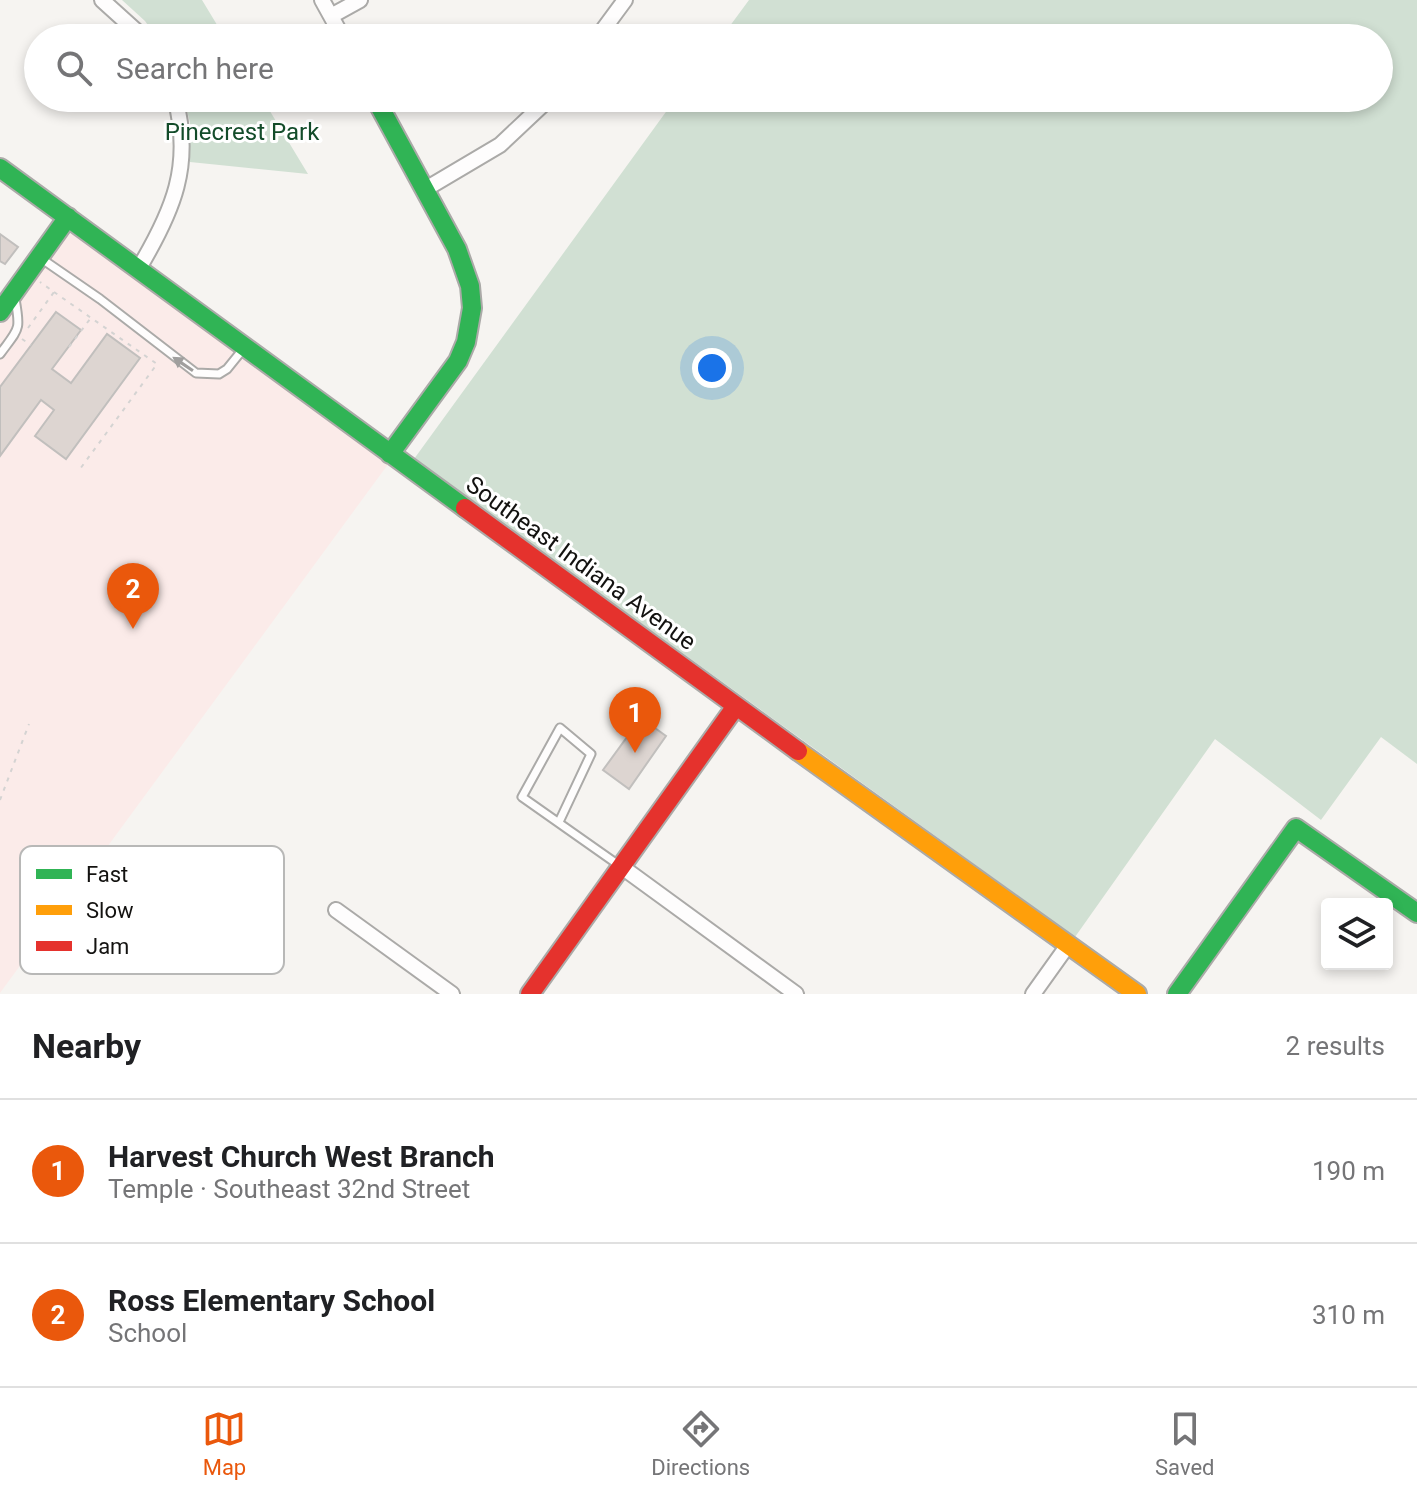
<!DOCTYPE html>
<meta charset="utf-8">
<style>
body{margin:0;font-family:Roboto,sans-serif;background:#f6f6f6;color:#202124}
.controls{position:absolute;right:24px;bottom:24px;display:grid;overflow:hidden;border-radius:8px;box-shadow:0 4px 12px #0003}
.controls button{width:72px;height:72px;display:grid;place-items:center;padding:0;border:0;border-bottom:2px solid #e0e0e0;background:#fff;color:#202124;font:40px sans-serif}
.you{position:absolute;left:712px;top:368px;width:28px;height:28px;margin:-20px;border:6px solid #fff;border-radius:50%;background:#1a73e8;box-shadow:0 0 0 12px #1a73e833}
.badge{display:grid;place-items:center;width:52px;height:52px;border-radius:50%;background:#ea580c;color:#fff;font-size:26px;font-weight:700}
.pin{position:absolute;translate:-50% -66px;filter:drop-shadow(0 2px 4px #0008)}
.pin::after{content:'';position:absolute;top:42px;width:28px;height:24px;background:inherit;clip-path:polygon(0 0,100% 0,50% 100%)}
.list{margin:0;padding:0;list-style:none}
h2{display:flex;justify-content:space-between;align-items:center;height:104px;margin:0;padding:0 32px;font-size:34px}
h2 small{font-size:26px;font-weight:400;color:#757577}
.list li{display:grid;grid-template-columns:52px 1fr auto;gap:24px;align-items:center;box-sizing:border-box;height:144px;padding:0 32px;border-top:2px solid #e0e0e0}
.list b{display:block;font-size:30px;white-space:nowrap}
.list p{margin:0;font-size:26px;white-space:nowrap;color:#757577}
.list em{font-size:26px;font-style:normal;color:#757577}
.icon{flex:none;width:44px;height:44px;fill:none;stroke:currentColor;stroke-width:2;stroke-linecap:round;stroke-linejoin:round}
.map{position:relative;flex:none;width:1417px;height:994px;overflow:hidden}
.search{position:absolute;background:#fff;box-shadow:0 4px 12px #0003;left:24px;right:24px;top:24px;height:88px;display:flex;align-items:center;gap:20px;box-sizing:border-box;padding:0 28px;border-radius:44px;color:#757577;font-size:30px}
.sheet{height:392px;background:#fff}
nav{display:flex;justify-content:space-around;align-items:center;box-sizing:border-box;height:112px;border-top:2px solid #e0e0e0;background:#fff;font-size:22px;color:#757577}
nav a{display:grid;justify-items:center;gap:4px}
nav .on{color:#ea580c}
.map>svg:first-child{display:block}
.education{fill:#fbebe9}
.green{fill:#d1e0d3}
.building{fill:#ddd5d1;stroke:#c1bfbd;stroke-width:2}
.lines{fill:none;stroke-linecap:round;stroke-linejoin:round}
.lane-casing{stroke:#abaaa8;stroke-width:11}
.street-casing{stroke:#abaaa8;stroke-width:18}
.fast-casing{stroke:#abaaa8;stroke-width:22}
.slow-casing{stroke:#abaaa8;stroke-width:22}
.jam-casing{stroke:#abaaa8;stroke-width:22}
.path{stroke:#d4d3d2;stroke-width:2;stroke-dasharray:4 6;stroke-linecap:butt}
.lane{stroke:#fefdfd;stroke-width:7}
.street{stroke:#fefdfd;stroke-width:14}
.fast{stroke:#30b455;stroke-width:18}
.slow{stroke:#ff9f0a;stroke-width:18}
.jam{stroke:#e5322d;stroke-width:18}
.oneway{fill:#a09f9e}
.labels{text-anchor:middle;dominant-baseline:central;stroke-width:6;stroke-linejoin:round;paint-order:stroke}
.park-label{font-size:24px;fill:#134c2a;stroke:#fff}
.street-label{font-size:24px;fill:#131210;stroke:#fff}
.key{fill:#fff;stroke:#b8b8b7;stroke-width:2}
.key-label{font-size:22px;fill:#131210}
</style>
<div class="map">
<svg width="1417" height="994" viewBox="0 0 1417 994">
<rect width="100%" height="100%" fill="#f6f4f1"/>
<path class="education" d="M71,234L82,238L389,463L0,993V325L62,240Z"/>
<path class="green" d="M122,0H202L225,38H157L145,21Z
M749,0H1417V764L1381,737L1321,820L1215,739L1075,937L414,459L676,98H1379V38H721Z
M184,98H262L308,174L190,162V123Z"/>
<path class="building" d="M0,234L18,247L5,264L0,261Z
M56,312L81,330L52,369L71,383L107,334L140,358L66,459L35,436L54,410L41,400L0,456V387Z
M641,718L666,736L629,789L603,770Z"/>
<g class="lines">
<defs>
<path id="lane" d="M42,259L100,299L196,373L219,374L227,369L244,348
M0,354C19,328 21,331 15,299
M559,822L591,754L560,728L522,797L620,866"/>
<path id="street" d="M102,0L144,38
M322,0L343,38
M331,16L360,0
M597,38L625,0
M424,190L500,145L550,98
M139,268C173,211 193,165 175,98
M622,867L796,994
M336,910L452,994
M1033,994L1068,945"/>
<path id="fast" d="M375,98L457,249L470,286L472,308L466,342L458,361L390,454
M0,168L465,508
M0,312L68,217
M1177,994L1296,828L1417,913"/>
<path id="slow" d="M798,751L1137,994"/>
<path id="jam" d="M465,508L798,751
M530,994L736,706"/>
</defs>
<use href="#lane" class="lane-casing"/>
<use href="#street" class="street-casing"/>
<use href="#fast" class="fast-casing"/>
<use href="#slow" class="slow-casing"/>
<use href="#jam" class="jam-casing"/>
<path class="path" d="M54,292L157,364L80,469
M28,328L54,292L40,282
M22,339L31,345
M69,347L90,319
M0,800L29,724"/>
<use href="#lane" class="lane"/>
<use href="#street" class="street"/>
<use href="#fast" class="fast"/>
<use href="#slow" class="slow"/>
<use href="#jam" class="jam"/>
</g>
<defs><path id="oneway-solid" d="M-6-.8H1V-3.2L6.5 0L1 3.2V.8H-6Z" transform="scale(2)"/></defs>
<use class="oneway" href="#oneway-solid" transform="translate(183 364) rotate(-146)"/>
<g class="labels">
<g class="park-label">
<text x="242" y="132">Pinecrest Park</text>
</g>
<g class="street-label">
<text transform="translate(581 563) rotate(36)">Southeast Indiana Avenue</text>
</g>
</g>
<rect x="20" y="846" width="264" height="128" rx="12" class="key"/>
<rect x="36" y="869" width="36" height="10" fill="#30b455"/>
<rect x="36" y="905" width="36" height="10" fill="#ff9f0a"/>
<rect x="36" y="941" width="36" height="10" fill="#e5322d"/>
<g class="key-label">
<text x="86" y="882">Fast</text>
<text x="86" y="918">Slow</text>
<text x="86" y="954">Jam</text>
</g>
</svg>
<div class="controls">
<button><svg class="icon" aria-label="layers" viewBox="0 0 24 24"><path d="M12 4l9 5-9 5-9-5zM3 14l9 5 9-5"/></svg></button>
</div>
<div class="you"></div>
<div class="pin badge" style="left:635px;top:753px">1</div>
<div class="pin badge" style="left:133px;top:629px">2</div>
<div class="search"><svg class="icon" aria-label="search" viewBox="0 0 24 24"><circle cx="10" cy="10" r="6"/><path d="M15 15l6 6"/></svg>Search here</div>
</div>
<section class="sheet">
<h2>Nearby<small>2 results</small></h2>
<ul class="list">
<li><span class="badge">1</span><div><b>Harvest Church West Branch</b><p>Temple · Southeast 32nd Street</p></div><em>190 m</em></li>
<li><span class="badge">2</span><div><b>Ross Elementary School</b><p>School</p></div><em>310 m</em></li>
</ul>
</section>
<nav>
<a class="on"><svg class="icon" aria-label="map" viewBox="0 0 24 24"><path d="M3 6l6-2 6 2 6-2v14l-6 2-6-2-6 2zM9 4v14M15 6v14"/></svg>Map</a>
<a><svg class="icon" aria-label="directions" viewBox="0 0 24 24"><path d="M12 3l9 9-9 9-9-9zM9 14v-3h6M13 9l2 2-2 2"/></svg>Directions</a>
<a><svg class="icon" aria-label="saved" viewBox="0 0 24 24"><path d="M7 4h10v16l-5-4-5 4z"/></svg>Saved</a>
</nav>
